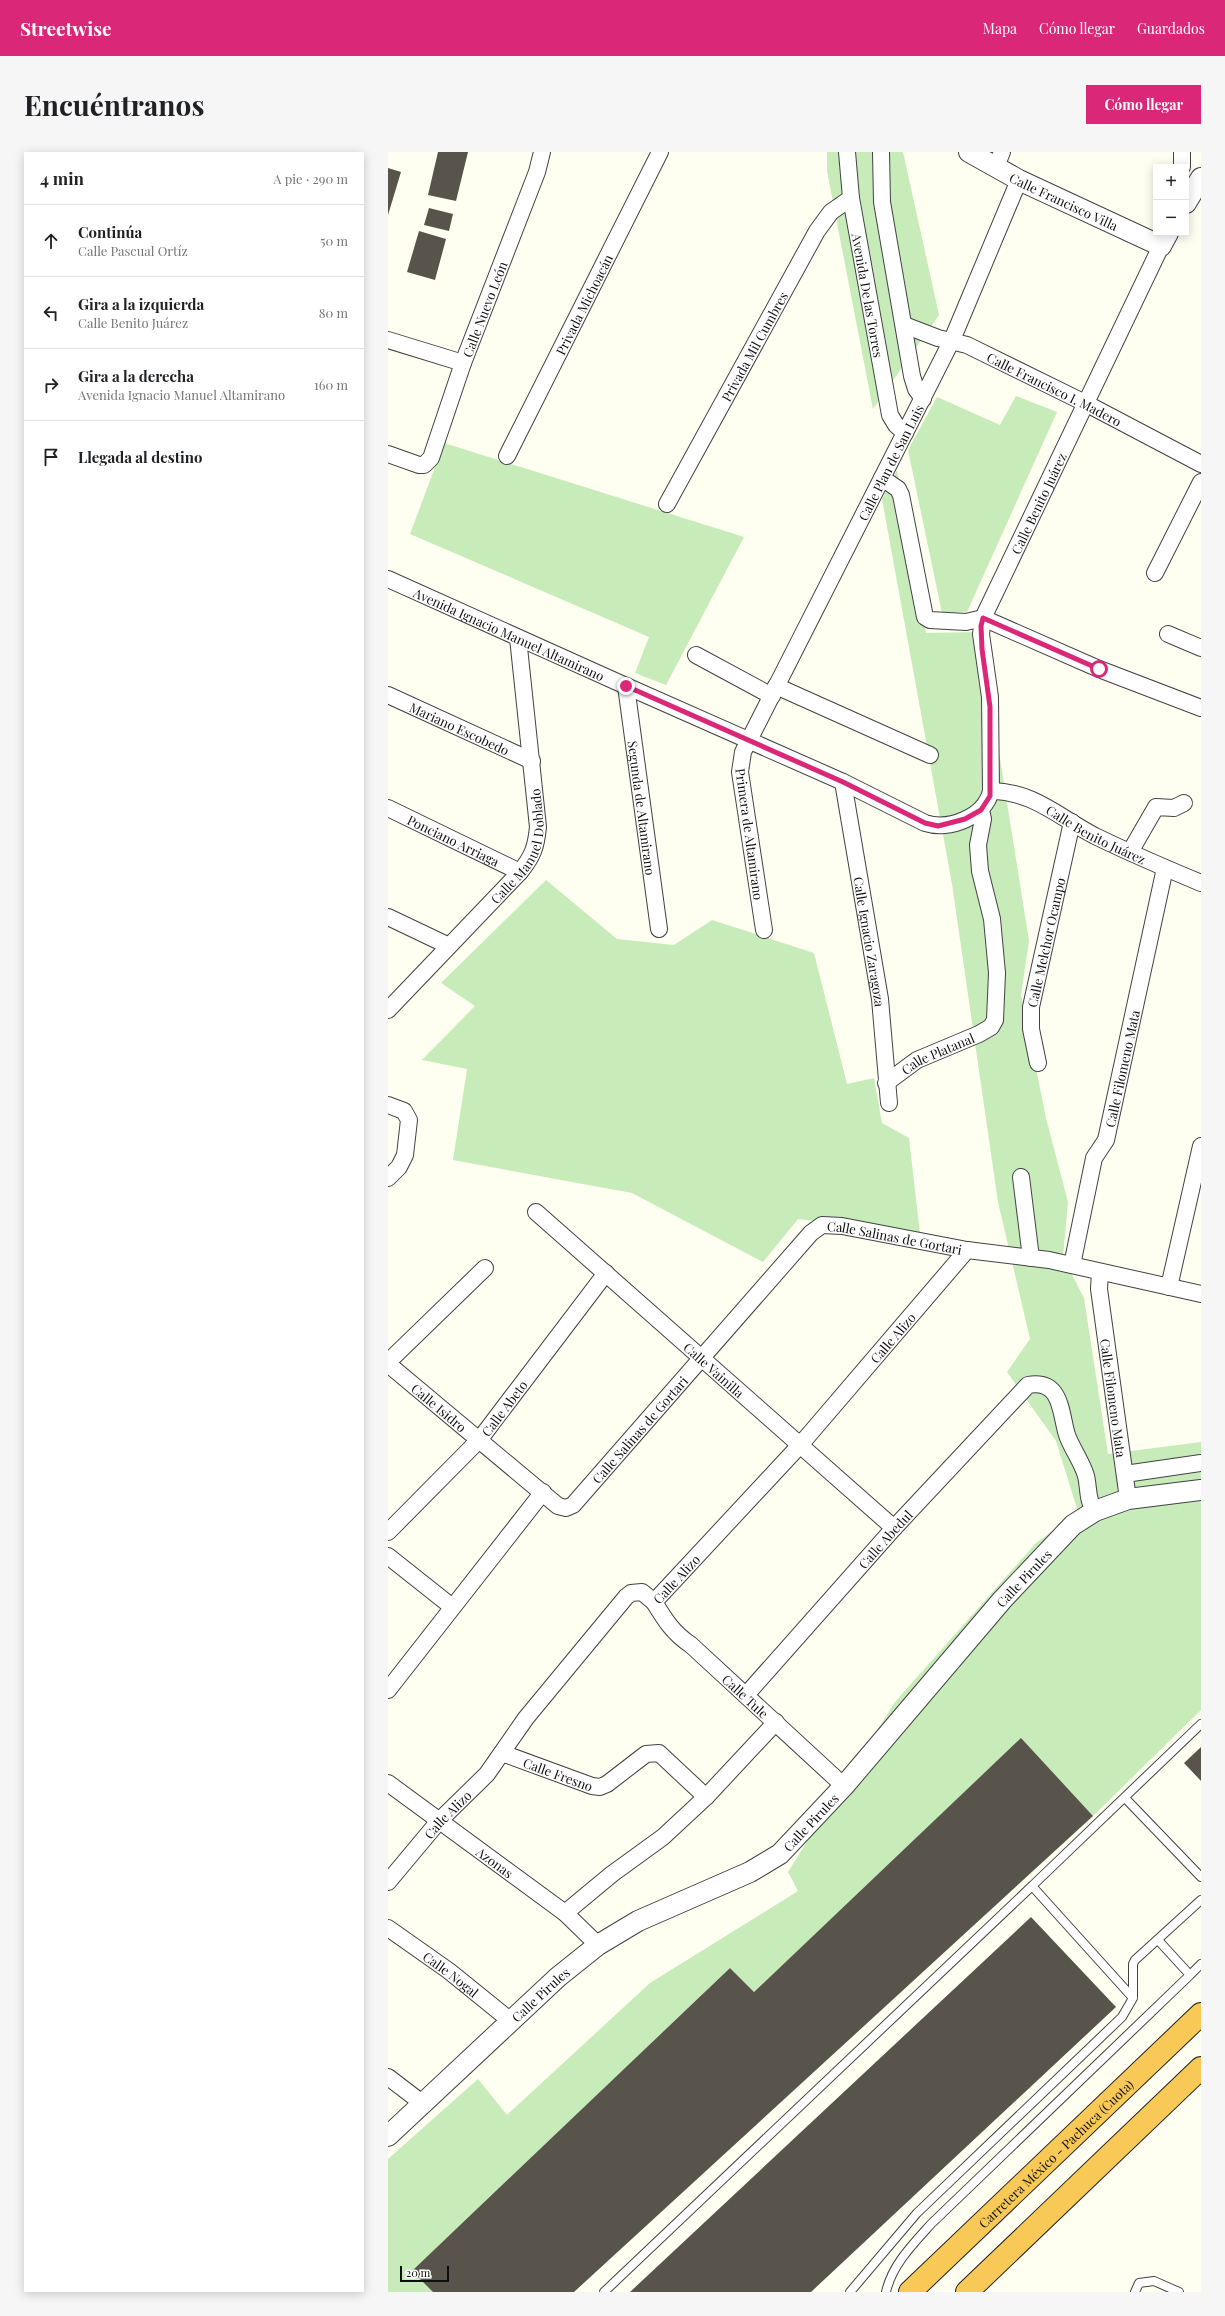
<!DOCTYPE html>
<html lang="es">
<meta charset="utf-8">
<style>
body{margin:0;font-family:"Playfair Display",serif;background:#f6f6f6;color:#202124}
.controls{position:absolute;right:12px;top:12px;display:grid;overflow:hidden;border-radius:0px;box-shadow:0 2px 10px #0003}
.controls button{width:36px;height:36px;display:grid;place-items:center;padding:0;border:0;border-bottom:1px solid #e0e0e0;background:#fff;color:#202124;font:20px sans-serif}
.scale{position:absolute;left:12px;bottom:10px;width:49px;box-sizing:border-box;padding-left:4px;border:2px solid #0f0f0f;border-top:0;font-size:11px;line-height:14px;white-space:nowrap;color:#0f0f0f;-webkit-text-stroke:3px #fff;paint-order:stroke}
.stop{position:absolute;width:12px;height:12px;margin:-9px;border:3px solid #db2777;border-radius:50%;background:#fff}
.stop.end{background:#db2777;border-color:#fff;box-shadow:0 1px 4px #0008}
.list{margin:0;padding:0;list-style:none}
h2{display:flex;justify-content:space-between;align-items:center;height:52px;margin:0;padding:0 16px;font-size:17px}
h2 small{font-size:13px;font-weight:400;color:#757577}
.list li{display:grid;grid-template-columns:26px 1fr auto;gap:12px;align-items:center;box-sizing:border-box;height:72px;padding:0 16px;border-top:1px solid #e0e0e0}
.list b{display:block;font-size:15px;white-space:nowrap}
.list p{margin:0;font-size:13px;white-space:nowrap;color:#757577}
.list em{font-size:13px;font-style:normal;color:#757577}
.icon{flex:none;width:22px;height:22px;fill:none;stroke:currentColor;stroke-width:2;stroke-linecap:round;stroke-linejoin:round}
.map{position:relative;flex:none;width:813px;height:2140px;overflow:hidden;border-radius:0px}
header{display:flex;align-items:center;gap:24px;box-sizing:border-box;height:56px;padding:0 20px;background:#db2777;color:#fff}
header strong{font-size:19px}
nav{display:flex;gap:22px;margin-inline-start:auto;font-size:14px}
.intro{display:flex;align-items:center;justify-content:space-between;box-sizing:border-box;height:96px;padding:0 24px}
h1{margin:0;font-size:28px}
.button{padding:10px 18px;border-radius:0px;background:#db2777;color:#fff;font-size:14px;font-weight:700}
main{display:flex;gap:24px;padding:0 24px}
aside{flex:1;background:#fff;border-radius:0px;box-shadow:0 2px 10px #0003}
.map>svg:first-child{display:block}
.green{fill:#c7ebb9}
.building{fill:#58544b}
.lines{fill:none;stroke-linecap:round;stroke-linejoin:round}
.service-casing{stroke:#424242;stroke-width:10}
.minor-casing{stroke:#424242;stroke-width:18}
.tertiary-casing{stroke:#424242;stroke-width:22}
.motorway-casing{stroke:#202020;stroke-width:24}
.service{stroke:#fff;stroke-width:8}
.minor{stroke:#fff;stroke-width:16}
.tertiary{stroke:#fff;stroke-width:20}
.motorway{stroke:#f8c956;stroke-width:22}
.route{stroke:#db2777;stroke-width:5}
.labels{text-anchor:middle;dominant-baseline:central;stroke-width:4;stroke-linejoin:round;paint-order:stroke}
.street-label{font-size:13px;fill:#0f0f0f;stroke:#fff}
</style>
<header>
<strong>Streetwise</strong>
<nav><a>Mapa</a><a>Cómo llegar</a><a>Guardados</a></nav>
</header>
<div class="intro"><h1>Encuéntranos</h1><a class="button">Cómo llegar</a></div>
<main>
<aside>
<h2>4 min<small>A pie · 290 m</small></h2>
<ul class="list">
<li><svg class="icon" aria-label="ahead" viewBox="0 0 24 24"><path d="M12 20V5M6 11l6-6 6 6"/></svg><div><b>Continúa</b><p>Calle Pascual Ortíz</p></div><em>50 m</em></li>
<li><svg class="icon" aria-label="left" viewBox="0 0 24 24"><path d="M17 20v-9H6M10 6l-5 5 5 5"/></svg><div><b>Gira a la izquierda</b><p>Calle Benito Juárez</p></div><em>80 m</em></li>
<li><svg class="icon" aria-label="right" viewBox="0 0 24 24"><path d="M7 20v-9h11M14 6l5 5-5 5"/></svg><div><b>Gira a la derecha</b><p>Avenida Ignacio Manuel Altamirano</p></div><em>160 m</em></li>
<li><svg class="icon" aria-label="arrive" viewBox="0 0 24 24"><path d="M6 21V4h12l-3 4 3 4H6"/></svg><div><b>Llegada al destino</b></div></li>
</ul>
</aside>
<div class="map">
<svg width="813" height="2140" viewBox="0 0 813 2140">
<rect width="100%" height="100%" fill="#fefff1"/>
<path class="green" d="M439,0H515L551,163L485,257L439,19Z
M628,244L669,260L579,460L554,461L520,298L549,245L612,273Z
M56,291L356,385L278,533L247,521L261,485L22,382Z
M509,318L538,481L592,480L641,789L633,843L658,966L680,1050L675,1105L696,1146L720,1302L813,1290V1558L705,1664L633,1587L366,1840L342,1816L25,2119L45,2140H0V2007L90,1927L119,1963L262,1831L410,1739L400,1720L507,1550L648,1391L690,1360L668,1289L619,1220L642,1187L610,1050L564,732L494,347Z
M158,728L229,787L286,793L324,768L426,801L459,932L486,926L494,971L521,986L532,1082L410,1067L375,1110L244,1041L65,1008L79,917L34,908L87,854L53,831Z"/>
<path class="building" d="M50,0H80L68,49L40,43Z
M0,16L13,20L0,63Z
M41,56L65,62L61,79L36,73Z
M31,79L58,87L47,128L19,120Z
M633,1586L705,1664L186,2140H45L24,2119L342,1816L366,1840Z
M813,1595V1629L796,1611Z
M643,1765L728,1855L423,2140H242Z"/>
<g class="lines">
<defs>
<path id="service" d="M737,1646L813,1725
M644,1734L813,1572
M802,1823L813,1812
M216,2140L644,1734L745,1846
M462,2140L529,2061L734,1865L745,1846V1812L747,1808L813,1748
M498,2140C504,2113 525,2092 543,2072L802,1823L770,1788
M747,2140L751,2131L766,2129L791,2140"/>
<g id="minor">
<path id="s1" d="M459,0L463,46L502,263L508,273L517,281"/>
<path d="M493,0L494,50L524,224L528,237L535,247"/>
<path d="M608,15L614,0"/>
<path d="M794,15V0"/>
<path id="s2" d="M516,173L550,186L579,193L699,252L813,312"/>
<path d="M0,188L75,211"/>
<path id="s3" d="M0,302L31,313H36L43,306L75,211L149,20L154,0"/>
<path id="s4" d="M119,304L272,0"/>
<path d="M494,326L510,337L513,343L537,465L542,468L578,470L595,466"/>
<path id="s5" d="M279,352L429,79L443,60L463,46"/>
<path d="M767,421L813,330"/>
<path id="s6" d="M0,427L238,534L455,630L537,671C561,679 597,665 603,639L602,545L593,482L595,466L773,94"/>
<path d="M595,466L711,517L813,556"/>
<path d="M780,482L813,496"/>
<path d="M308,503L384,544"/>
<path id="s7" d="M238,534L271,777"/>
<path d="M388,534L542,603"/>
<path id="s8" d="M0,543L144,609"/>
<path id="s9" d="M455,630L492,847L501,951"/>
<path id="s10" d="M603,639C645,639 672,666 707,684C742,701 777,716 813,731"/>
<path id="s11" d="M0,656L132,720"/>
<path d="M742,700L768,655L786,656L796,651"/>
<path d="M0,765L61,794"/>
<path id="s12" d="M376,778L352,620L355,600L564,188L631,28"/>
<path id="s13" d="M0,858L132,720C145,704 148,695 150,675L130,486"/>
<path id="s14" d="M650,911L643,877V855L684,670"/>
<path id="s15" d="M498,931L529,908L591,882L603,875L607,868L609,821L604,767L592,719L590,693L595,667L593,658"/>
<path d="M0,953L16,959L21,968L17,1003L11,1015L0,1026"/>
<path d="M633,1025L643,1106"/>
<path id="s16" d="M148,1060L506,1376"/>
<path id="s17" d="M684,1113L706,1006L718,988L777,716"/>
<path id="s18" d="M712,1120L711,1137L740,1347"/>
<path d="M781,1135L813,994"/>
<path d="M0,1210L97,1116"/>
<path id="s19" d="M0,1212L170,1354L178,1356L185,1353L423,1081L434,1073L454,1074L579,1098L661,1108L813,1142"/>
<path d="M737,1322L813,1311"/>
<path id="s20" d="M0,1380L92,1287L218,1121"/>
<path d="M0,1404L63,1454"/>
<path id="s21" d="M266,1450C277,1468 285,1481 303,1493L456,1634"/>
<path d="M0,1538L155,1340"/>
<path id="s22" d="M358,1543L506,1376L640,1233C674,1227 672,1260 679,1283C684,1297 694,1310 698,1324C701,1336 699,1350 707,1359"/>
<path id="s23" d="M114,1601L204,1634L212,1635L219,1632L258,1602L271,1601L318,1645"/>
<path id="s24" d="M0,1631L177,1761L210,1793"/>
<path id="s25" d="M0,1730L51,1669L99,1622L138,1566L238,1445L243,1441L254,1440L266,1450L413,1292L579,1098"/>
<path d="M177,1761L224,1722L275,1685L318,1645L388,1570"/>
<path id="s26" d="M0,1776L61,1819L124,1870"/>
<path d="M0,1925L34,1951"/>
</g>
<g id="tertiary">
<path id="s27" d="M581,0L631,28L773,94L780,81"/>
<path d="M798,51L813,26"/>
<path id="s28" d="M0,1984L170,1825L210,1793L250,1769L362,1720L392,1702L456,1634L615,1447L685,1373L707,1359L740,1347L813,1338"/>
</g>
<g id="motorway">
<path id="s29" d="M522,2140L813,1862"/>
<path d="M579,2140L813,1916"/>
</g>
</defs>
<use href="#service" class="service-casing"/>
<use href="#minor" class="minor-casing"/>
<use href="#tertiary" class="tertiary-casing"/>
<use href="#motorway" class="motorway-casing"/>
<use href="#service" class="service"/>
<use href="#minor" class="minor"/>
<use href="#tertiary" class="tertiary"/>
<use href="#motorway" class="motorway"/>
</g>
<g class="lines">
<path class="route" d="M238,534L455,630L537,671L550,674L577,667L593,658L602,644V555L594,497L593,474L595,466L711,517"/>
</g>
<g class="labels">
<g class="street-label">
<text stroke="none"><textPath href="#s27" startOffset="107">Calle Francisco Villa</textPath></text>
<text stroke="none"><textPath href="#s1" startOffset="145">Avenida De las Torres</textPath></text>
<text stroke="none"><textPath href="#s4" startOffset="170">Privada Michoacán</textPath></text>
<text stroke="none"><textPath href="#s3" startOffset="206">Calle Nuevo León</textPath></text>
<text stroke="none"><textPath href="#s5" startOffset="180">Privada Mil Cumbres</textPath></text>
<text stroke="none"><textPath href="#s2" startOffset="164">Calle Francisco I. Madero</textPath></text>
<text stroke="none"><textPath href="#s12" startOffset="505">Calle Plan de San Luis</textPath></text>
<text stroke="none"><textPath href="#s6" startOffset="972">Calle Benito Juárez</textPath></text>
<text stroke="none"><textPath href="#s6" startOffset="133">Avenida Ignacio Manuel Altamirano</textPath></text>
<text stroke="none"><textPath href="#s8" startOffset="79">Mariano Escobedo</textPath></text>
<text stroke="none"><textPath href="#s7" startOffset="123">Segunda de Altamirano</textPath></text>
<text stroke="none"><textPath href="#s10" startOffset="115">Calle Benito Juárez</textPath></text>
<text transform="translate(362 682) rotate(82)">Primera de Altamirano</text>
<text stroke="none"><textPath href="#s11" startOffset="73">Ponciano Arriaga</textPath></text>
<text stroke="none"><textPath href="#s13" startOffset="215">Calle Manuel Doblado</textPath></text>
<text stroke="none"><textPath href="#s9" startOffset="162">Calle Ignacio Zaragoza</textPath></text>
<text stroke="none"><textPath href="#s14" startOffset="123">Calle Melchor Ocampo</textPath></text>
<text stroke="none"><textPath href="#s15" startOffset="60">Calle Platanal</textPath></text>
<text stroke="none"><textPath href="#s17" startOffset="204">Calle Filomeno Mata</textPath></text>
<text stroke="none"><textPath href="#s19" startOffset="686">Calle Salinas de Gortari</textPath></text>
<text stroke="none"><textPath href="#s25" startOffset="761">Calle Alizo</textPath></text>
<text stroke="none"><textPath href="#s16" startOffset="238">Calle Vainilla</textPath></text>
<text stroke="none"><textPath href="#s18" startOffset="127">Calle Filomeno Mata</textPath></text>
<text stroke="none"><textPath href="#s19" startOffset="67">Calle Isidro</textPath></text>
<text stroke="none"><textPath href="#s20" startOffset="170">Calle Abeto</textPath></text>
<text stroke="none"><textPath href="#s19" startOffset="338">Calle Salinas de Gortari</textPath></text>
<text stroke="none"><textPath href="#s22" startOffset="209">Calle Abedul</textPath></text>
<text stroke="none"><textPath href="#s25" startOffset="437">Calle Alizo</textPath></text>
<text stroke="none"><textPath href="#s28" startOffset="856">Calle Pirules</textPath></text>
<text stroke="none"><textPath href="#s21" startOffset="132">Calle Tule</textPath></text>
<text stroke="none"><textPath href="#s23" startOffset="60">Calle Fresno</textPath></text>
<text stroke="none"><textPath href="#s25" startOffset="90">Calle Alizo</textPath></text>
<text stroke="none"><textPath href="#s28" startOffset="532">Calle Pirules</textPath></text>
<text stroke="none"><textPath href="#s24" startOffset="133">Azonas</textPath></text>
<text stroke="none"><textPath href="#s26" startOffset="78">Calle Nogal</textPath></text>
<text stroke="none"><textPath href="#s28" startOffset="208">Calle Pirules</textPath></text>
<text stroke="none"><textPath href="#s29" startOffset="201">Carretera México - Pachuca (Cuota)</textPath></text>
</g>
</g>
</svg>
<div class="controls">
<button>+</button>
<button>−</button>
</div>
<div class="scale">20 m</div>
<div class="stop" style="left:711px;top:517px"></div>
<div class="stop end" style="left:238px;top:534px"></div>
</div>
</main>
